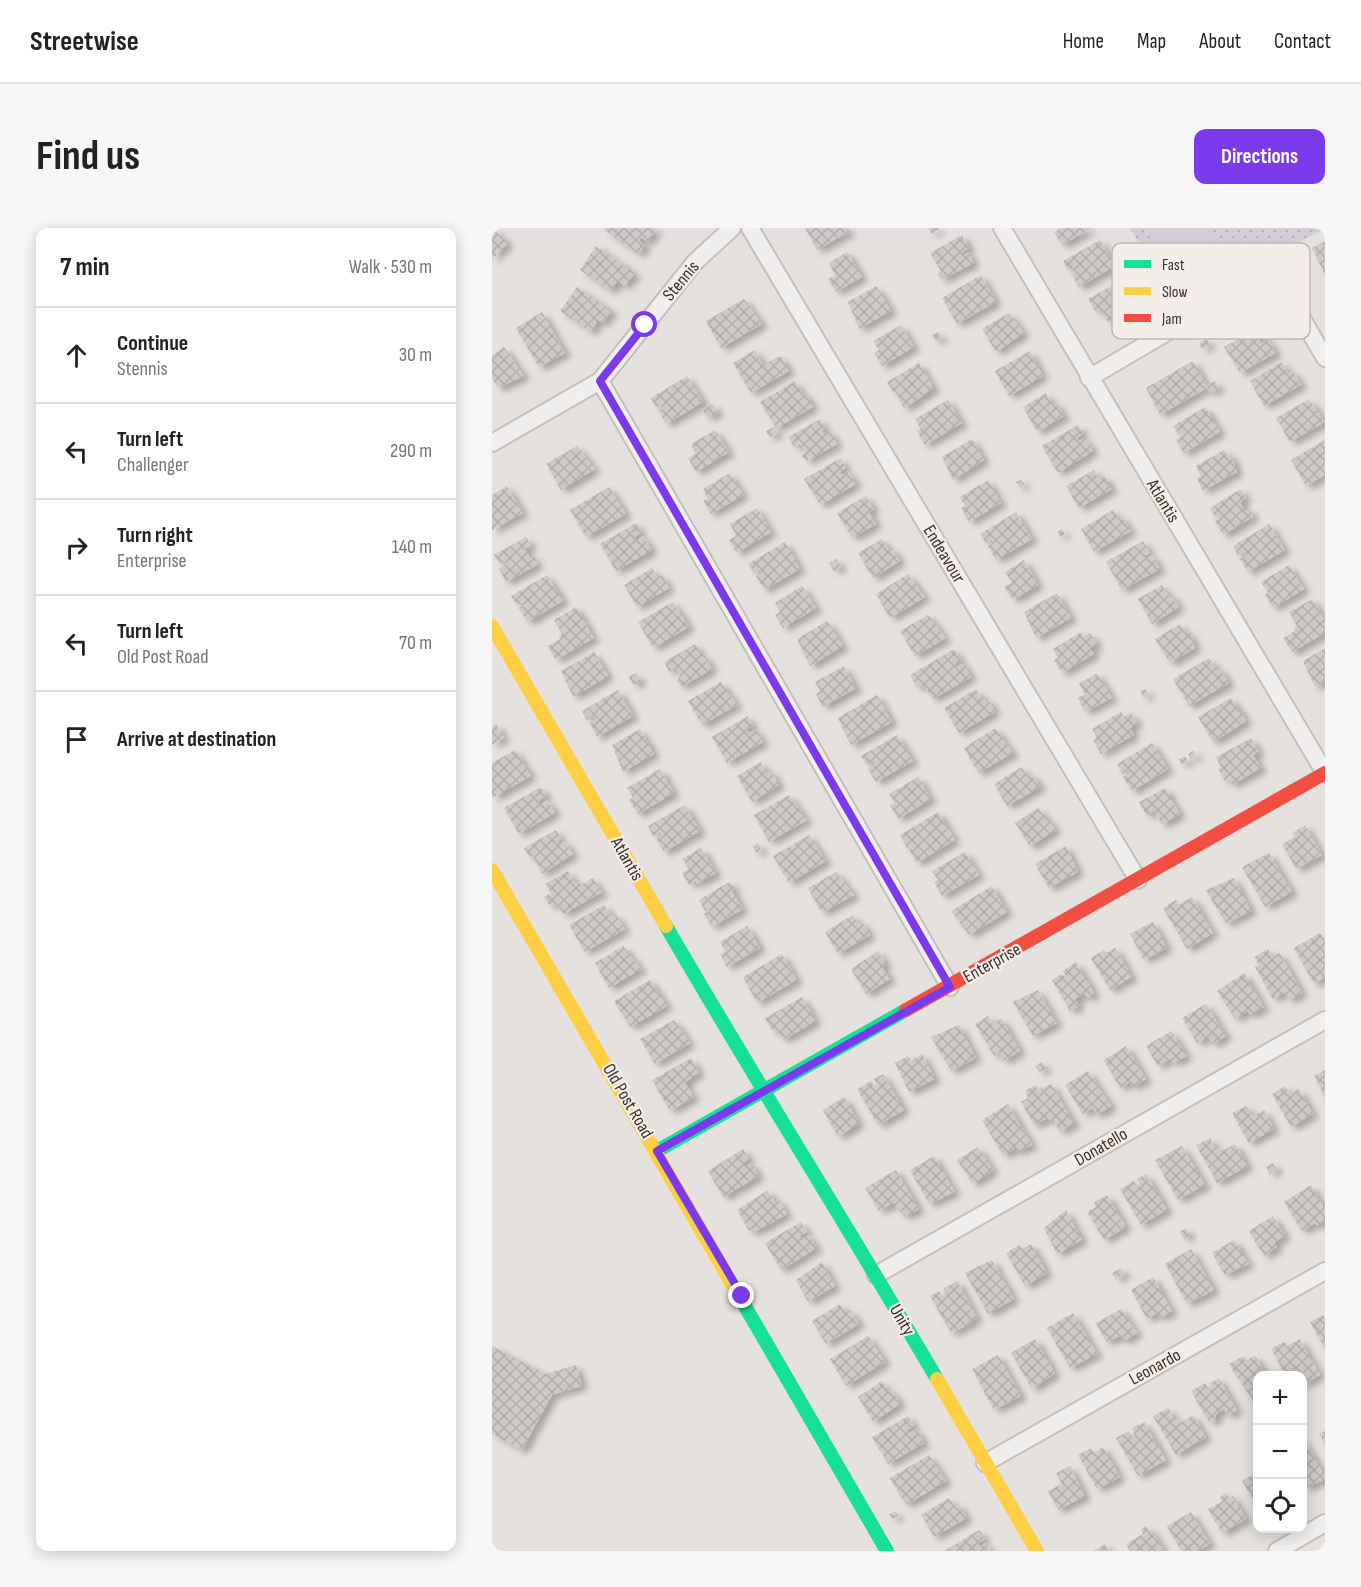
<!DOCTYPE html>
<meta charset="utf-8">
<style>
body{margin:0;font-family:"Sofia Sans Condensed",sans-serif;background:#f6f6f6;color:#222}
.controls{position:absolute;right:18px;bottom:18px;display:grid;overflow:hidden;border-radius:12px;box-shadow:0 3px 15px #0003}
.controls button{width:54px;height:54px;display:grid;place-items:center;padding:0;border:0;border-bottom:2px solid #e0e0e0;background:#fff;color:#222;font:30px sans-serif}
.stop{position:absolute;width:18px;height:18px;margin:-14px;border:4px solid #7c3aed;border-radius:50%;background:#fff}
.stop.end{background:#7c3aed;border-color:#fff;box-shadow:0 2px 6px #0008}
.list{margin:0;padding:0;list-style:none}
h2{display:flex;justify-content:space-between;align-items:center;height:78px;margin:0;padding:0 24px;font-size:26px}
h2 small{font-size:20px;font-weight:400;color:#767676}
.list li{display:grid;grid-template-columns:39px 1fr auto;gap:18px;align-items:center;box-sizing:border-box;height:96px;padding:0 24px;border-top:2px solid #e0e0e0}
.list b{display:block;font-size:22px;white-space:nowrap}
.list p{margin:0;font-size:20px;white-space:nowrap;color:#767676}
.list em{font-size:20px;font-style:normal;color:#767676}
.icon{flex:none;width:33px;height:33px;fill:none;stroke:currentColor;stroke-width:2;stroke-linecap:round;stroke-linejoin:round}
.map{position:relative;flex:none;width:833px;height:1323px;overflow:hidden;border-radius:12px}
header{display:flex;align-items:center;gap:36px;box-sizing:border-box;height:84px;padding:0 30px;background:#fff;border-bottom:2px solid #e0e0e0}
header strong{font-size:28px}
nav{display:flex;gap:33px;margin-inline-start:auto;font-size:21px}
.intro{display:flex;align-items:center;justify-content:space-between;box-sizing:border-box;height:144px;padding:0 36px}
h1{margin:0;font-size:42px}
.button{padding:15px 27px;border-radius:12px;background:#7c3aed;color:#fff;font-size:21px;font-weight:700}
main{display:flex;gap:36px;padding:0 36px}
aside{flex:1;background:#fff;border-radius:12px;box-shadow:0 3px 15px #0003}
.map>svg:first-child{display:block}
.park{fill:url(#park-dots)}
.garden{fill:#d4cdd7}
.building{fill:url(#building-cross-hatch);filter:url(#shadow)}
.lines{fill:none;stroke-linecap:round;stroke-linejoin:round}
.street-casing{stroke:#c2bfbd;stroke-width:20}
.street{stroke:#f1efee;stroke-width:16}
.fast{stroke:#16e098;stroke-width:14}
.slow{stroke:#ffcf43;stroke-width:14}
.jam{stroke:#f24e42;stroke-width:14}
.route{stroke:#7c3aed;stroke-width:8}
.labels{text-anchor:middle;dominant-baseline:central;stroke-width:4.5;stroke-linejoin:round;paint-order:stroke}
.street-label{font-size:18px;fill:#3d2f25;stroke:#f4eeeb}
.key{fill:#f4eeeb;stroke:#bdb5b0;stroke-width:1.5}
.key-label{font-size:16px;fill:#3d2f25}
</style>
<header>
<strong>Streetwise</strong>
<nav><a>Home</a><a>Map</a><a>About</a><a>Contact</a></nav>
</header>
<div class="intro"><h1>Find us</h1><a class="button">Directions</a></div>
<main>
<aside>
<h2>7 min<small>Walk · 530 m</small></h2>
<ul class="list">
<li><svg class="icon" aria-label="ahead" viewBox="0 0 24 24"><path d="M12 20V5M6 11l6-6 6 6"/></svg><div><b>Continue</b><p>Stennis</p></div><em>30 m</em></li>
<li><svg class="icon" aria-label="left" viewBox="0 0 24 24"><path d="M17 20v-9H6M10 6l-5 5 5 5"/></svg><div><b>Turn left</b><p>Challenger</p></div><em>290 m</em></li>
<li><svg class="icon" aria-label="right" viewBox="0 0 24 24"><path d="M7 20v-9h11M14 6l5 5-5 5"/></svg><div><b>Turn right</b><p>Enterprise</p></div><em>140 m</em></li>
<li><svg class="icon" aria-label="left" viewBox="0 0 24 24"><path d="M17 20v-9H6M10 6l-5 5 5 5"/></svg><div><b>Turn left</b><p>Old Post Road</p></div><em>70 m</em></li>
<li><svg class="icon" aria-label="arrive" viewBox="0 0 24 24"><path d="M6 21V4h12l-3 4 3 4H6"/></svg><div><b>Arrive at destination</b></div></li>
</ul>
</aside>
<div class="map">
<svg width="833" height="1323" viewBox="0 0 833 1323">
<defs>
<pattern id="park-dots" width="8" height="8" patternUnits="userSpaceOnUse" patternTransform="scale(1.5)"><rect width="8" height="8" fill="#d4cdd7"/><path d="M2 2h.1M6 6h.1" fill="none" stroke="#b7b0b8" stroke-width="1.8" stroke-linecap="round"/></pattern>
<pattern id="building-cross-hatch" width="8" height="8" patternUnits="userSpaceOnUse" patternTransform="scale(1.5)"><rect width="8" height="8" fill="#ccc9c7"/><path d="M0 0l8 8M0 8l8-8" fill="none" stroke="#b0adab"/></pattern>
<filter id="shadow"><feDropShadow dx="6" dy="4" stdDeviation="3" flood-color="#0004"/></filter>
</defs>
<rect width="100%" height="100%" fill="#e4e1df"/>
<path class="park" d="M638,0H833V1L683,77Z"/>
<path class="garden" d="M653,0H713L737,38L690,66Z"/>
<path class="building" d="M0,0L16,15L0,31Z
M114,0H162L164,1L156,14L149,9L147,13L153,17L147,26L112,2Z
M313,0H356L358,3L325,22Z
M436,0H449L440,6Z
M569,0H600L570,17L562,4Z
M470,7L477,20L470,25L472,27L476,24L482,35L449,52L446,47L449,43L438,25Z
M608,12L623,38L587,59L579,46L585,42L583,39L576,42L571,33Z
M833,13V47L820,20Z
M104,18L143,45L133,58L126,53L119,63L88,42Z
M355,24L370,49L344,64L336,51L343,47L337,35Z
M489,47L504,74L465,96L450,70Z
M637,48L652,74L616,94L609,82L604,84L596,71Z
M384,58L399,83L367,101L356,74Z
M85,59L120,83L111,95L103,90L105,94L99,104L68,83Z
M252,71L270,96L229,120L214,93Z
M50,84L73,125L47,139L24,100Z
M517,85L532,105L504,124L490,101Z
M409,97L422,119L390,138L382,125L387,122L381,113Z
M769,98L774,108L767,112L769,115L776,111L784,125L748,145L732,119Z
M446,104L450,110L444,113L440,107Z
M715,111L718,117L710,121L707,115Z
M12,119L32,148L6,160L0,150V128Z
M263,122L271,136L289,128L297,143L259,165L241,135Z
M538,123L551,148L517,168L503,143Z
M701,133L715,158L723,153L727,160L718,165L715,160L668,187L654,160Z
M790,134L796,144L794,147L801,143L809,157L772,178L758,153Z
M427,135L442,160L412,181L403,163L401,164L395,154Z
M195,148L211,174L174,196L166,182L172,179L171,176L164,180L159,170Z
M303,153L310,165L306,169L313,165L321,179L284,200L268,174Z
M554,165L561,177L564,174L572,188L545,204L531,179Z
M817,171L833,194L798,214L784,190Z
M456,172L470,195L433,217L425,203L429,201L423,191Z
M221,176L226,184L216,190L210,182Z
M713,179L728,204L692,225L684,212L691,208L690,205L687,207L681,198Z
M328,191L333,201L330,203L332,206L337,203L345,216L315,233L310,228L313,224L308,216L302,219L296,209Z
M586,197L591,206L585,210L587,213L593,210L601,223L566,245L550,218Z
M282,199L285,205L278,210L274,203Z
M223,202L237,224L204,244L196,230L204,226L199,216Z
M480,211L492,232L461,252L450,229Z
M833,212V247L814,258L799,232Z
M85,218L103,241L69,262L54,236Z
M732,222L736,228L739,226L745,244L711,263L705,251L709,248L704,238Z
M349,230L354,240L348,244L350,247L356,243L364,256L328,277L312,251Z
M602,242L607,251L612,248L620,261L587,280L574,258Z
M238,245L251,267L219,286L211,273L216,271L211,261Z
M496,252L509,275L477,294L469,280L473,278L468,269Z
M529,252L533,257L528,260L524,254Z
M15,258L31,285L0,302V267Z
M117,259L134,286L94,309L78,282Z
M749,261L754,270L748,274L753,283L759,282L761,289L731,307L723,293L729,290L722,288L718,280Z
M374,268L382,281L377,284L384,296L360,310L345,285Z
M265,280L279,304L245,325L237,312L244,308L238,296Z
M621,282L627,291L630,289L639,303L602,324L589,301Z
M524,284L540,311L504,332L496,318L502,314L500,312L494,315L488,306Z
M144,295L149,305L143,309L145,312L151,308L160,322L124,343L108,316Z
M777,296L793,322L756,344L748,331L754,327L752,324L746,327L741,318Z
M570,301L573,306L568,309L565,304Z
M34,309L39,318L33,321L38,330L43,329L45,337L14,354L7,341L13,337L12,335H7L2,327Z
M390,311L397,322L400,320L408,333L381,350L366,325Z
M651,313L658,325L653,328L654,331L660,327L668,341L630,362L614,334Z
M293,314L308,341L272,362L264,348L270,345L268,342L262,345L256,336Z
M344,331L349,339L342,343L337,335Z
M532,332L546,357L521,372L512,359L520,354L513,344Z
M797,337L812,361L781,380L773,367L776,365L769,354Z
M160,340L165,350L170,347L177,360L145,379L132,357Z
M416,346L433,369L398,390L384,366Z
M55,347L71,373L35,394L27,380L33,377L31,374L25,377L19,368Z
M670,357L676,368L679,366L687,379L660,396L646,371Z
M310,358L324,380L291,400L283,387L288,384L283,375Z
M565,365L579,390L544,410L532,384Z
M820,371L833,391V405L800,424L791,410L803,403L802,400L805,398L797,384Z
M181,374L197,399L161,420L146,394Z
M84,379L102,410L64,432L56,418L68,411L67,408L70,406L62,392Z
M436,387L454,410L423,428L408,403Z
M335,393L351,418L318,438L305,411Z
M688,396L694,406L698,404L703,420L678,435L663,411Z
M589,404L591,409L598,405L605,416L598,420L602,426L570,445L562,432L566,430L561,421Z
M203,416L208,424L207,430L213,427L220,441L191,458L188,457L185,453L188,448L184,440L177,444L172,434Z
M833,420V453L823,459L811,433Z
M462,421L469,433L463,437L464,439L471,435L479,449L441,471L431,457L425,460L418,447Z
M102,424L116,448L81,469L69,443Z
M717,430L725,443L728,440L737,455L697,478L681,451Z
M352,438L364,460L331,479L324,466L328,463L323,454Z
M144,445L149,453L141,457L137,449Z
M605,445L620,470L593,484L586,470L593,466L587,456Z
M229,454L245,477L210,497L196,473Z
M484,461L490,471L485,473L487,475L495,470L503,484L467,505L452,480Z
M653,461L657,467L652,470L648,463Z
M126,462L141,488L105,509L98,495L104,491L102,488L95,492L90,483Z
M385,467L400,494L359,517L346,490Z
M739,470L755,493L721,514L706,489Z
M629,484L632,489L639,485L645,495L638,500L642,507L609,526L601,512L605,510L600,501Z
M256,488L261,498L255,501L257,505L264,501L271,514L235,535L220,509Z
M4,496L12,510L0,517V499Z
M503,500L521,525L486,545L472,520Z
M148,501L162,526L131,544L120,517Z
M405,507L421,533L384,554L376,541L383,537L381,533L374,537L369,528Z
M759,510L767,524L761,527L769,540L740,557L737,551L733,553L726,541L729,539L724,529Z
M660,515L676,541L640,563L631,549L638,545L636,542L630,546L625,536Z
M23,522L39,548L0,570V535Z
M701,523L705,527L699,531L696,526Z
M693,528L696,533L690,536L687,531Z
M269,534L275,545L279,543L287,557L260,574L245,548Z
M530,539L536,549L540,546L548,559L515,578L502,556Z
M168,541L182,565L146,586L137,572L141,570L135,560Z
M426,549L439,571L406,591L398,577L403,575L397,566Z
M49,559L54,568L47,572L48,576L56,572L63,585L27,606L12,580Z
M673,560L688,586L670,597L662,583L655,588L647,574Z
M297,567L315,592L277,614L262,587Z
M193,577L208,603L172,624L164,611L170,607L168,604L161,608L156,598Z
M546,580L564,601L538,619L523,595Z
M446,584L463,612L425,635L417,621L422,618L415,620L408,607Z
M813,597L830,627L804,641L790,616L803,609L800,605Z
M64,602L69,611L66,613L67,616L73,613L81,626L50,646L41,628L38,630L32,620Z
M317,607L334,633L297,655L281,628Z
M266,615L270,622L264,625L261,618Z
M574,618L586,644L557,660L543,636Z
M209,620L224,645L205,656L204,653L197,657L190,645L197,641L190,631Z
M473,624L487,647L450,668L442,654L446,652L440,643Z
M777,625L800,664L773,679L750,639Z
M76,643L84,656L87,654L89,657L101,650L110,664L72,686L63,675L58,678L52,669L59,665L53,656Z
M344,644L362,667L330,685L316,660Z
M742,650L759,683L734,696L714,662Z
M237,654L243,659L240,663L251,681L220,699L212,686L219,682L213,683L207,672Z
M500,658L515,684L477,707L459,683Z
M700,669L721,705L695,721L671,680L684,672L687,677Z
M112,677L120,689L124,687L133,701L93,724L77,697Z
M361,687L366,696L370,694L378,707L346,726L333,704Z
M661,694L675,720L652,732L638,706Z
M255,698L268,720L235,739L228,726L233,724L228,714Z
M828,705L833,713V749L822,756L802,720Z
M131,718L149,741L117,760L103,735Z
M623,720L640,749L618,762L599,730L612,722L614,725Z
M776,721L780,729L788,725L810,765L797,772L792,764L781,771L763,739L767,737L762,729Z
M386,723L394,736L390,739L398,751L374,766L359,741Z
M290,726L305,752L265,775L251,749Z
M584,734L602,765L597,770L592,766L583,771L587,778L578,783L560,752L568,747L574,748L571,743Z
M752,745L772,779L758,787L756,783L743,791L725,763Z
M158,752L175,778L138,799L122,773Z
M546,762L565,795L541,808L521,774Z
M310,769L324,793L291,812L285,802L281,804L273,790Z
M714,776L734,808L721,816L716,809L705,815L690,790Z
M496,788L500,796L509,790L528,823L512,833L507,825L502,828L483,796Z
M182,792L198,815L163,836L148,811Z
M467,797L484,830L459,843L439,809Z
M679,803L695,828L681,835L679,830L666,838L654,818Z
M634,818L654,851L641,859L638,854L628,860L612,832Z
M430,826L443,851L417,864L403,835L416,828L419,833Z
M199,830L207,844L193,855L202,869L178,883L160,852Z
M550,834L554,841L547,844L543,838Z
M833,842V869L822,848Z
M596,843L619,878L605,887L600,880L591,886L573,857Z
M391,846L412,882L386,897L365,861L379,853L383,860L386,858L382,851Z
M559,856L582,895L568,904L561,891L558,893L556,890L542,897L529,874L536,870L533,863L543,857L546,862Z
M793,858L798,866L807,861L821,886L799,899L780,866Z
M352,869L367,895L346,909L331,882Z
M516,876L540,917L526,924L524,920L511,927L490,892Z
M755,878L761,888L772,882L782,901L757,915L740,885Z
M718,910L724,922L728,920L730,923L743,916L756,938L725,955L704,917Z
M690,918L713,957L686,972L663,932Z
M486,919L501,942L481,956L465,932Z
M251,921L257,931L250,936L252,939L259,935L267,948L231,969L216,943Z
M442,928L463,964L437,976L418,942Z
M781,935L785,942L778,946L774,939Z
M404,942L427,981L413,989L401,975L387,983L373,960Z
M654,946L675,982L649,997L628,961L642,953L646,960L649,958L645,951Z
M819,957L833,982V993L825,998L823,995L810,1003L792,974Z
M276,962L283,974L287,972L295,986L261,1005L259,1001L257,1003L245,982Z
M615,967L634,999L612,1012L595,984L604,979L602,974Z
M574,982L590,1012L565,1026L552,1000Z
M781,988L793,1008L782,1015L785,1019L772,1028L757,1003Z
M309,994L315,1004L308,1008L310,1011L317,1007L325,1020L289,1042L273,1015Z
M694,1000L698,1007L692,1011L688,1004Z
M742,1012L757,1036L733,1047L720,1025Z
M539,1016L555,1045L533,1058L514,1025L527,1017L530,1021Z
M699,1021L722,1062L695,1076L673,1036Z
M500,1032L522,1071L496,1086L473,1045Z
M330,1034L343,1058L316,1074L304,1052Z
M630,1040L633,1046L624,1051L620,1045Z
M661,1049L680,1083L668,1090L665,1085L655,1091L639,1062Z
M465,1053L485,1089L476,1097L459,1105L438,1068L447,1063L452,1070L455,1068L451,1061Z
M348,1076L354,1085L359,1082L367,1096L334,1116L320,1093Z
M629,1081L645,1105L632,1113L629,1108L614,1114L604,1095Z
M581,1085L605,1126L578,1140L555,1100Z
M831,1087L833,1090V1121L818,1094Z
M376,1108L393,1134L354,1158L338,1131Z
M543,1111L563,1145L540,1161L519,1125Z
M808,1111L828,1147L810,1157V1148H794L779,1121L792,1114L795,1118Z
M0,1118L53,1146L84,1137L90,1158L60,1167L30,1222L0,1206Z
M506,1127L529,1168L502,1182L480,1141Z
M763,1127L774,1148H766V1171L761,1173L737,1136L751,1128L754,1133Z
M727,1150L745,1182L736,1188L732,1181L723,1187L724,1192L717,1194L699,1163L713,1155L717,1162L720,1160L718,1155Z
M390,1153L396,1164L400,1162L408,1176L381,1194L366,1169Z
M676,1180L683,1192L686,1191L688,1195L701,1187L714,1209L684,1227L661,1188Z
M416,1188L422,1198L415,1202L417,1205L424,1201L432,1215L396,1236L380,1209Z
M652,1194L674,1232L646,1248L624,1210L637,1203L641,1209L643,1207L640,1200Z
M833,1203V1216L827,1206Z
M810,1210L833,1248V1251L814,1260L810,1253Z
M611,1219L628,1249L605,1261L586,1227L599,1220L602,1225Z
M437,1227L454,1253L414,1277L398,1250Z
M578,1238L593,1268L566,1282L556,1263L570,1256L564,1245Z
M766,1244V1279L750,1253Z
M734,1265L737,1270L741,1268L754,1291L730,1305L716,1281L731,1273L728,1269Z
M457,1270L463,1279L467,1276L475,1290L442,1309L429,1287Z
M404,1283L406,1288L400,1291L397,1286Z
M699,1284L718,1316L705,1323H689L675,1298Z
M654,1298L657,1303L659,1301L672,1323H638L634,1316L651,1306L649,1301Z
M487,1302L493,1311L486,1315L488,1319L494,1315L499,1323H452Z
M613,1316L617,1323H602Z"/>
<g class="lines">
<defs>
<path id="street" d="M258,0L646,652
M510,0L833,545
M597,150L774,46H783L788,53L833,130
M108,153L458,759
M0,215L108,153L203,34L240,0
M384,1047L833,792
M493,1235L833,1043
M785,1323L833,1295"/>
</defs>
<use href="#street" class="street-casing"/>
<use href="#street" class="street"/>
<path class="fast" d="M174,698C262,850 356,999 445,1151
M165,923L414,782
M243,1061L395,1323"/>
<path class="slow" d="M0,398L174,698
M0,642L243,1061
M445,1151L545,1323"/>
<path class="jam" d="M414,782L833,545"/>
</g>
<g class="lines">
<path class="route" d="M153,97L108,153L458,759L165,923L250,1068"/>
</g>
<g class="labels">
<g class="street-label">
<text transform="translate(189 53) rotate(-50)">Stennis</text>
<text transform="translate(671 273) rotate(59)">Atlantis</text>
<text transform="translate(452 326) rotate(59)">Endeavour</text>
<text transform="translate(135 631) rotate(60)">Atlantis</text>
<text transform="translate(500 735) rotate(-29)">Enterprise</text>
<text transform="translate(136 873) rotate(60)">Old Post Road</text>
<text transform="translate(609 919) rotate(-30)">Donatello</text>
<text transform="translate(410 1092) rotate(60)">Unity</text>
<text transform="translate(663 1139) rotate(-29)">Leonardo</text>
</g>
</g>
<rect x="620" y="15" width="198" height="96" rx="9" class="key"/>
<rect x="632" y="32" width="27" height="8" fill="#16e098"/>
<rect x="632" y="59" width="27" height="8" fill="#ffcf43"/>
<rect x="632" y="86" width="27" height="8" fill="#f24e42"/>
<g class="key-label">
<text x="670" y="42">Fast</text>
<text x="670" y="69">Slow</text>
<text x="670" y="96">Jam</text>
</g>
</svg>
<div class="controls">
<button>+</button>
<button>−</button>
<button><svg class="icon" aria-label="locate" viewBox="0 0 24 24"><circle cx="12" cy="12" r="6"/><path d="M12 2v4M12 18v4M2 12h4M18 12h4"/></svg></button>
</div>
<div class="stop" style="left:153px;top:97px"></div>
<div class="stop end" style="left:250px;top:1068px"></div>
</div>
</main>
